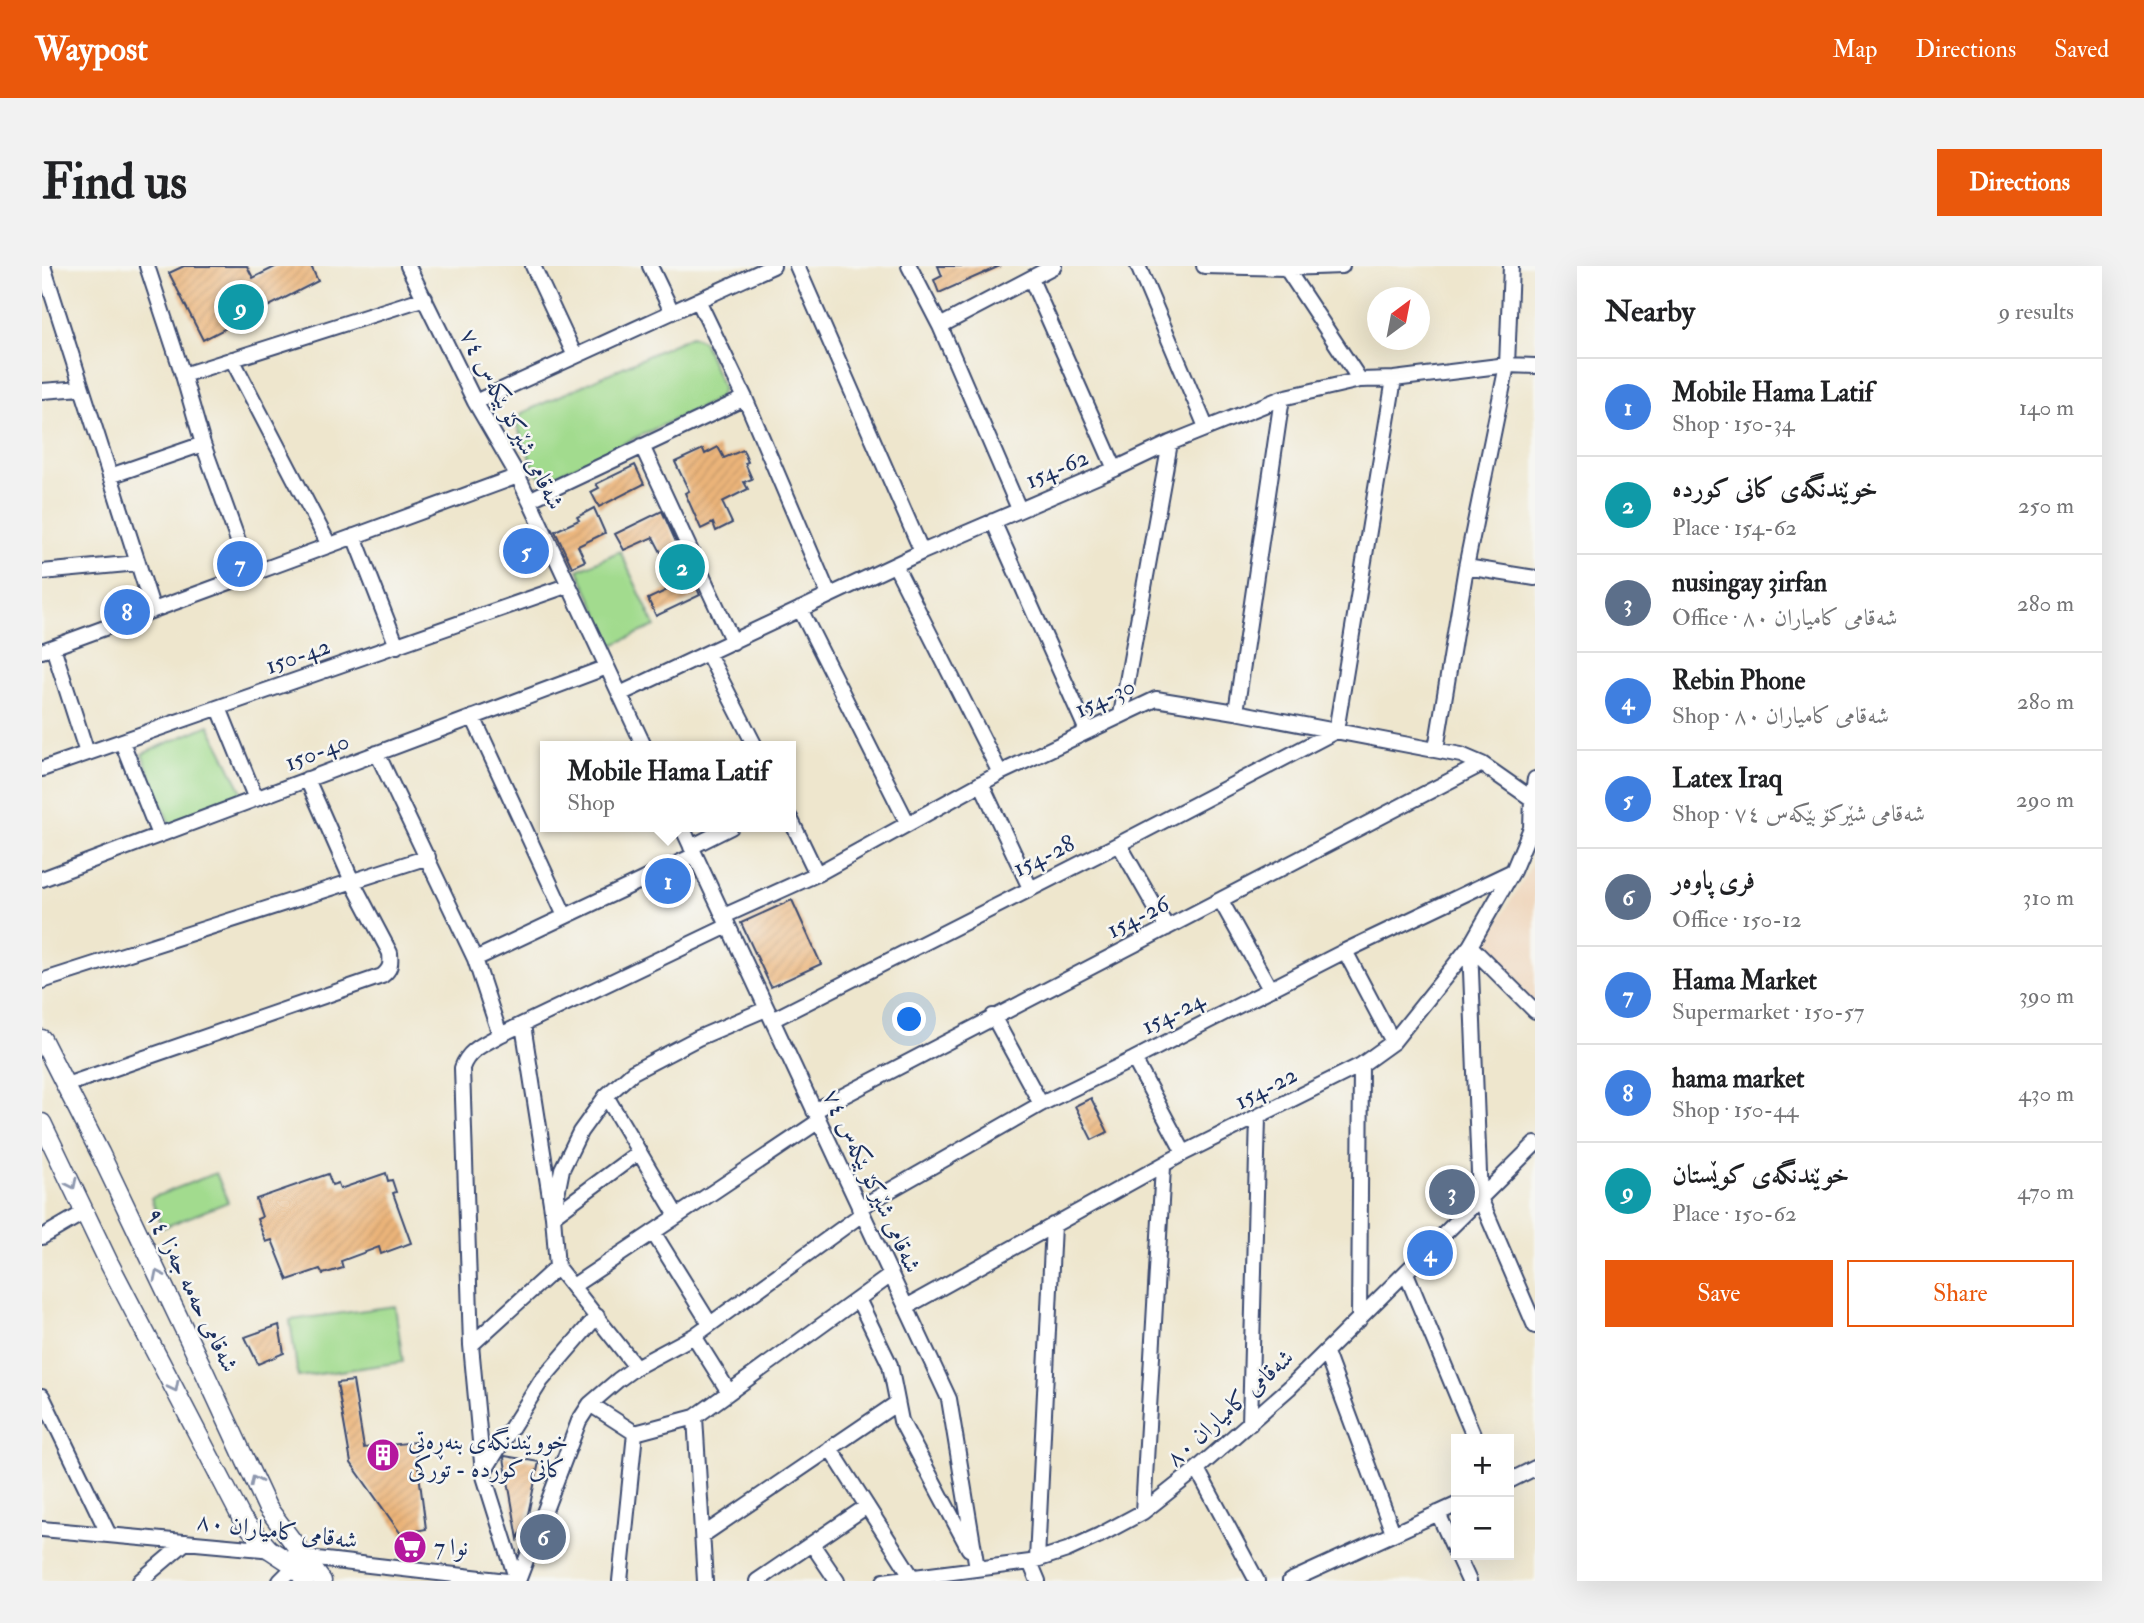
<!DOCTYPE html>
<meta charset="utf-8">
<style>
body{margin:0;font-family:"IM FELL Double Pica",Amiri,serif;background:#f2f2f2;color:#202124}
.controls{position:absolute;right:21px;bottom:21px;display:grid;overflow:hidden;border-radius:0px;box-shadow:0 7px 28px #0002}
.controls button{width:63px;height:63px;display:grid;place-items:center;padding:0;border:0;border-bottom:2px solid #e0e0e0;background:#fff;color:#202124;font:35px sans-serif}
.compass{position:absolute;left:1325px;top:21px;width:63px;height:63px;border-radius:50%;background:#fff;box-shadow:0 7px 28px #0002;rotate:32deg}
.you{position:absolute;left:868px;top:754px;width:24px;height:24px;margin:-18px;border:5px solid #fff;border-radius:50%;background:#1a73e8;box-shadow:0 0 0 10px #1a73e833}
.badge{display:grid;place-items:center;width:46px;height:46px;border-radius:50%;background:#ea580c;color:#fff;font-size:23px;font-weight:700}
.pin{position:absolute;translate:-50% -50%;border:4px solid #fff;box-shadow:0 2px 7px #0006}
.popup{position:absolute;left:498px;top:475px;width:256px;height:91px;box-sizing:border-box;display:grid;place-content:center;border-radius:0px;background:#fff;filter:drop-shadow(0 2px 5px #0005);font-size:23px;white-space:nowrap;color:#757577}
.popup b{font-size:26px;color:#202124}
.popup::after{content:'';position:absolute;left:50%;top:100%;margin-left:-14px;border:14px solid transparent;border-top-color:#fff}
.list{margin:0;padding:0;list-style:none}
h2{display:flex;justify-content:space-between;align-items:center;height:91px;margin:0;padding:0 28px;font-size:30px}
h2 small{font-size:23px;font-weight:400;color:#757577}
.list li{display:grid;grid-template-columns:46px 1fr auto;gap:21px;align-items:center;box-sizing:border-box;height:98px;padding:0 28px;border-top:2px solid #e0e0e0}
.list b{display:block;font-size:26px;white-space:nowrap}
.list p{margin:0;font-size:23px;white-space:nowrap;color:#757577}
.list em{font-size:23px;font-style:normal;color:#757577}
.actions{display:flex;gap:14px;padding:21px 28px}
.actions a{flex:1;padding:16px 0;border:2px solid #ea580c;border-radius:0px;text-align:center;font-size:24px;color:#ea580c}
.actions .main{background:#ea580c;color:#fff}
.map{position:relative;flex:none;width:1493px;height:1315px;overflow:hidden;border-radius:0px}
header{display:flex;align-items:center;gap:42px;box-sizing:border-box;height:98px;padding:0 35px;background:#ea580c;color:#fff}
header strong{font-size:33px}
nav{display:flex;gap:38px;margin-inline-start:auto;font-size:24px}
.intro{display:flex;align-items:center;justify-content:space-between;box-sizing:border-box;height:168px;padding:0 42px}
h1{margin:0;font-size:49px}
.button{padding:18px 32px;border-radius:0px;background:#ea580c;color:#fff;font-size:24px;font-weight:700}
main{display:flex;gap:42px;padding:0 42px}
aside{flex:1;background:#fff;border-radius:0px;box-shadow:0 7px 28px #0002}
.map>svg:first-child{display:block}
.built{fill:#efd6bc}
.park{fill:#a2db8e;stroke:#5e8576;stroke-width:2}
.building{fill:url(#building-hatch)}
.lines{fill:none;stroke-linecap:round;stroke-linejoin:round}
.minor-casing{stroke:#3b4a6f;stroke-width:18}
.major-casing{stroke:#3b4a6f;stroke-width:21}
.minor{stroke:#fff;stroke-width:14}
.major{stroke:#fff;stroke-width:18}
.oneway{stroke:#8d97ae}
.labels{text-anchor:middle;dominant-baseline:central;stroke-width:5;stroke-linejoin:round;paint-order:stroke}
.street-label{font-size:24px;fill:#1b2f5e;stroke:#f6f6f2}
.poi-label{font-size:24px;fill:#1b2f5e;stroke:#f6f6f2;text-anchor:start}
</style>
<header>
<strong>Waypost</strong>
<nav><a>Map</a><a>Directions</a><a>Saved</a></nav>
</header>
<div class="intro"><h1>Find us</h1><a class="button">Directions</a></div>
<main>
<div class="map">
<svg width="1493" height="1315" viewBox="0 0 1493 1315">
<defs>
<pattern id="building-hatch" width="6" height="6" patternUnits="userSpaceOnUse" patternTransform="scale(1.75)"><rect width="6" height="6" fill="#ebb479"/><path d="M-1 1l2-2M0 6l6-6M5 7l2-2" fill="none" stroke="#c99b6b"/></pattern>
</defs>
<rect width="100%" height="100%" fill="#f6f6f2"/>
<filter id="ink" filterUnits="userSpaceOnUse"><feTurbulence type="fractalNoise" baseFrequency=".0143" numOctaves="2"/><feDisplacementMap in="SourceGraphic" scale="14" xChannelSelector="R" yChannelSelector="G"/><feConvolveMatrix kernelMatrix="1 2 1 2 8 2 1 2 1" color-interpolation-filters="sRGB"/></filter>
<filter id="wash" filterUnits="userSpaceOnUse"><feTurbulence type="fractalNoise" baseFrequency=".00686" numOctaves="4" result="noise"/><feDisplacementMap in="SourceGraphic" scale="28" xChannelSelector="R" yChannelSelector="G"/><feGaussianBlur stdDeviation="1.57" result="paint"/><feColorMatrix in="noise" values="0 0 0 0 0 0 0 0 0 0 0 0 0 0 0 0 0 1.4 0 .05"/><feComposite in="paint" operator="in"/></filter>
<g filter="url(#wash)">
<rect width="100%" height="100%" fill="#eee6cd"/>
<path class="built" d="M1493,594V739L1439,685Z"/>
<path class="park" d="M649,70L661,75L681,123L676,133L504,214L494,207L474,157L480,147Z
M578,285L613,360L571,379L536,304Z
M167,459L204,534L129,562L100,488Z
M174,907L186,936L120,962L109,932Z
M353,1040L361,1096L256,1111L248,1054Z"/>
<g id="blocks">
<path class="building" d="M142,0H205L211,12L235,0H269L276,15L161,74L127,7Z
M896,0H958L897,27L892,14L900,10Z
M676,181L682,192L701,184L706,196L703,197L710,213L702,216L706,223L680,236L690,257L674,265L671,257L659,263L643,227L647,225L633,196L661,183L663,188Z
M593,199L602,218L557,241L549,226L557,222L554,218Z
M552,242L563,267L536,280L543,295L530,301L513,265L537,254L535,251Z
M620,245L658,329L614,350L606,333L636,319L611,271L582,284L573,268Z
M750,634L779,698L729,721L699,657Z
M1049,832L1066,866L1050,874L1033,840Z
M344,907L346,915L350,914L354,926L351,927L369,977L339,988L337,981L299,995L301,1002L281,1008L278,1003L246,1014L230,974L224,976L215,953L220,951L214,933L286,908L290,919L296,917L298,923Z
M1416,913L1414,925L1426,928L1406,939L1398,928Z
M237,1059L242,1087L216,1098L203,1071Z
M311,1115L322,1182L373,1176L384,1263L359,1268L309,1197L295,1117Z
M463,1190L497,1196L485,1253L476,1273L462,1192Z"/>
</g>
</g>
<g filter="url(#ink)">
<use href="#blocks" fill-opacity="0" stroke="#3b4a6f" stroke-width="2"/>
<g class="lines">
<defs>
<path id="minor" d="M1,0L111,344
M105,0L141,109L161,178L208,308
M366,0L433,136L476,210L602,480
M491,0L533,90
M608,0L630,46
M755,0L880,286
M867,0L898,60L977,243
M1096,0L1164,161
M1162,0L1244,2L1300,0
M1244,2L1318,114
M989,13L1073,203
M656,34L703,132L787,329
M898,60L1012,0
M190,93L287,279
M141,109L383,32
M0,125L40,122
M433,136L731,0
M600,180L691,376
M68,210L161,178
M487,234L703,132
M951,255L1045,465
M312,270L355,380
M853,299L958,507
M1424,301L1493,312
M0,306L96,297
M758,343L866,558
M11,381L45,487
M0,385L476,210
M666,388L713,480
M578,428L880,286L1073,203L1128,177L1240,132L1318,114L1352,113L1465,99L1493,100
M177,442L214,533
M1194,446L1240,132
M1079,449L1128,177
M431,451L523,650
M80,476L117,569
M1394,483L1424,301L1465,99L1469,0
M335,487L433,693L458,769
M0,503L527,319
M939,517L988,622
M748,552L775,608
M640,561L907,1133L935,1302
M1077,578L1125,662
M649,581L689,561
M0,613L565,401
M1179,635L1228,723
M682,650L775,608L958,507L1114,433L1194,446L1419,489L1440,498L1493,535
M1428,680L1438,932L1493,1060
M1428,680L1493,745
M1303,685L1351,776
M433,693L653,589
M0,715L386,591
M951,750L999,838
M730,754L1077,578L1294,465L1352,113
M481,759L511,950L515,1001L594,1101
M1092,793L1142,887
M24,819L340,710C349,703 349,698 348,687L310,615L265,513
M564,830L635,950
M772,845L1440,498
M513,938L520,903L538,866L564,830L591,806L656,772L724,743
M817,942L999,838L1092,793L1303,685L1471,605
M511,950L597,886
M611,966L668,1058
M0,971L43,946
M1364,1007L1433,1173
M531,1020L777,855
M816,1033L848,1099L859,1155L927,1283
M864,1041L1142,887L1319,799L1351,776L1428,680L1471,605L1489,562L1490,532L1493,513
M1317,1054L1319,799
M652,1070L687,1126
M429,1079L515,1001
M1284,1087L1351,1267
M0,1130L67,1269
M548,1138L593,1167
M653,1151L663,1315
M1208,1158L1216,851
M593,1167L653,1151L849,1009
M788,1182L870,1311
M1155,1203L1215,1315
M441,1207L499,1115L555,1050
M1467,1215L1493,1202
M1101,1246L1121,901
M1396,1247L1414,1287
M0,1263L231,1284
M661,1269L855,1137
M770,1278L795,1315
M1415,1289L1427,1315
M258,1291L465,1315
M995,1294L1011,959
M988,1296L996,1315
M98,1315L144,1276
M238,1315L253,1300
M475,1315L441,1207L429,1079L420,802C426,784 442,778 458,769L686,660
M476,1315L537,1155L548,1138L576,1114L594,1101L652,1070L820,948
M578,1315L593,1167
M715,1315L825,1240
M842,1315L988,1296L1025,1284L1058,1269L1101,1246L1155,1203L1247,1122L1493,878
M1248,1315L1414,1239"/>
<path id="major" d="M0,773L58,887L162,1105L225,1241L280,1315
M0,857L67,997L200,1253L227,1283L253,1300L263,1315"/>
</defs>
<use href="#minor" class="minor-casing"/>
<use href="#major" class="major-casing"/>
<use href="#minor" class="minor"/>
<use href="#major" class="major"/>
</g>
<defs><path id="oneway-chevron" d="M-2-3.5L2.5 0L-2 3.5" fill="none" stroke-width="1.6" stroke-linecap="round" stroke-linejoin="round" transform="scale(1.75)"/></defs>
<g class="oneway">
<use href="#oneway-chevron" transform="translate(30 918) rotate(64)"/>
<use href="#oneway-chevron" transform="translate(116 1009) rotate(-116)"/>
<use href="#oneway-chevron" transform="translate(132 1121) rotate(63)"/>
<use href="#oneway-chevron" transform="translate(213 1215) rotate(-115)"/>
</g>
</g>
<defs>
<symbol id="building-disc" viewBox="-11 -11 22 22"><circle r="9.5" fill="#b5179e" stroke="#f6f6f2"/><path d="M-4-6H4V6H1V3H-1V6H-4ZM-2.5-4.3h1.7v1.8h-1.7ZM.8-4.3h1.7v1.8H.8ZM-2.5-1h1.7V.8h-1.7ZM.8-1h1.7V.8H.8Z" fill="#fff"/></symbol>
<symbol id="supermarket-disc" viewBox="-11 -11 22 22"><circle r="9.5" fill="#b5179e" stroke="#f6f6f2"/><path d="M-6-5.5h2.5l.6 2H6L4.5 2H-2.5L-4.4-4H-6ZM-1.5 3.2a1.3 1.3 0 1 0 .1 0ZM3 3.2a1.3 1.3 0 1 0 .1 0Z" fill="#fff"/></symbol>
</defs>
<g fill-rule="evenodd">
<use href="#building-disc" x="322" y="1170" width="38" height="38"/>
<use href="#supermarket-disc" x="349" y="1262" width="38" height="38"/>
</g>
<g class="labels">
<g class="street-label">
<text transform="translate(470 153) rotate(63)">شەقامی شێرکۆ بێکەس ٧٤</text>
<text transform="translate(1015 203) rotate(-23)">154-62</text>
<text transform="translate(256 390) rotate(-19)">150-42</text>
<text transform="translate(1063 432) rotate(-25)">154-30</text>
<text transform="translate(275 486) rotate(-21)">150-40</text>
<text transform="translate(1002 590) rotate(-26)">154-28</text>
<text transform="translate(1096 651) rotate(-27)">154-26</text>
<text transform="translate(1131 747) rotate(-27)">154-24</text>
<text transform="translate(1224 822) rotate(-27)">154-22</text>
<text transform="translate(830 915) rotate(65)">شەقامی شێرکۆ بێکەس ٧٤</text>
<text transform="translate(150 1024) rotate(64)">شەقامی حەمە جەزا ٩٤</text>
<text transform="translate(1188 1142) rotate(-42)">شەقامی کامیاران ٨٠</text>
<text transform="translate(235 1265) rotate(7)">شەقامی کامیاران ٨٠</text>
</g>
<g class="poi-label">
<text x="366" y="1175">خووێندنگەی بنەڕەتی<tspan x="366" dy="28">کانی کوردە - تورکی</tspan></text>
<text x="392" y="1281">نوا 7</text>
</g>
</g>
</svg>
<div class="controls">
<button>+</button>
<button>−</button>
</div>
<svg class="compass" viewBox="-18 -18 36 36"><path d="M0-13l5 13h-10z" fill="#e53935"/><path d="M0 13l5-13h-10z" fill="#757577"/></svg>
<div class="you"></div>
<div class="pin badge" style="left:626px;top:615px;background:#3f7fe0">1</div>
<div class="popup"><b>Mobile Hama Latif</b>Shop</div>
<div class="pin badge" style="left:640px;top:301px;background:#0f9aa8">2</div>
<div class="pin badge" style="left:1410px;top:926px;background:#5c6f8a">3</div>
<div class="pin badge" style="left:1388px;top:987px;background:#3f7fe0">4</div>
<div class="pin badge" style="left:484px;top:285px;background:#3f7fe0">5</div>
<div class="pin badge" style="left:501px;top:1271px;background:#5c6f8a">6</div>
<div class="pin badge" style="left:198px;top:298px;background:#3f7fe0">7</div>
<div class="pin badge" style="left:85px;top:346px;background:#3f7fe0">8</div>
<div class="pin badge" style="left:199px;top:41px;background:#0f9aa8">9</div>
</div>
<aside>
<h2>Nearby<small>9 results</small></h2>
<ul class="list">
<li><span class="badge" style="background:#3f7fe0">1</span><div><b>Mobile Hama Latif</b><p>Shop · 150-34</p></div><em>140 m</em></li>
<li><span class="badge" style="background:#0f9aa8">2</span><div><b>خوێندنگەی کانی کوردە</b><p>Place · 154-62</p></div><em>250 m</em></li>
<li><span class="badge" style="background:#5c6f8a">3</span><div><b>nusingay 3irfan</b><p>Office · شەقامی کامیاران ٨٠</p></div><em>280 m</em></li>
<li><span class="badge" style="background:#3f7fe0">4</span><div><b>Rebin Phone</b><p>Shop · شەقامی کامیاران ٨٠</p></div><em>280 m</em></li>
<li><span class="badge" style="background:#3f7fe0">5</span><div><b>Latex Iraq</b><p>Shop · شەقامی شێرکۆ بێکەس ٧٤</p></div><em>290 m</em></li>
<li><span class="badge" style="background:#5c6f8a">6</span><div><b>فری پاوەر</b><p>Office · 150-12</p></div><em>310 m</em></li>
<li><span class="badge" style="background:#3f7fe0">7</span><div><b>Hama Market</b><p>Supermarket · 150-57</p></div><em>390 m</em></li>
<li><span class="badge" style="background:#3f7fe0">8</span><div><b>hama market</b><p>Shop · 150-44</p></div><em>430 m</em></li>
<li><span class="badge" style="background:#0f9aa8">9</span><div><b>خوێندنگەی کوێستان</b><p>Place · 150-62</p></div><em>470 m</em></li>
</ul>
<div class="actions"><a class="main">Save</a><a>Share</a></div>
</aside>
</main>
